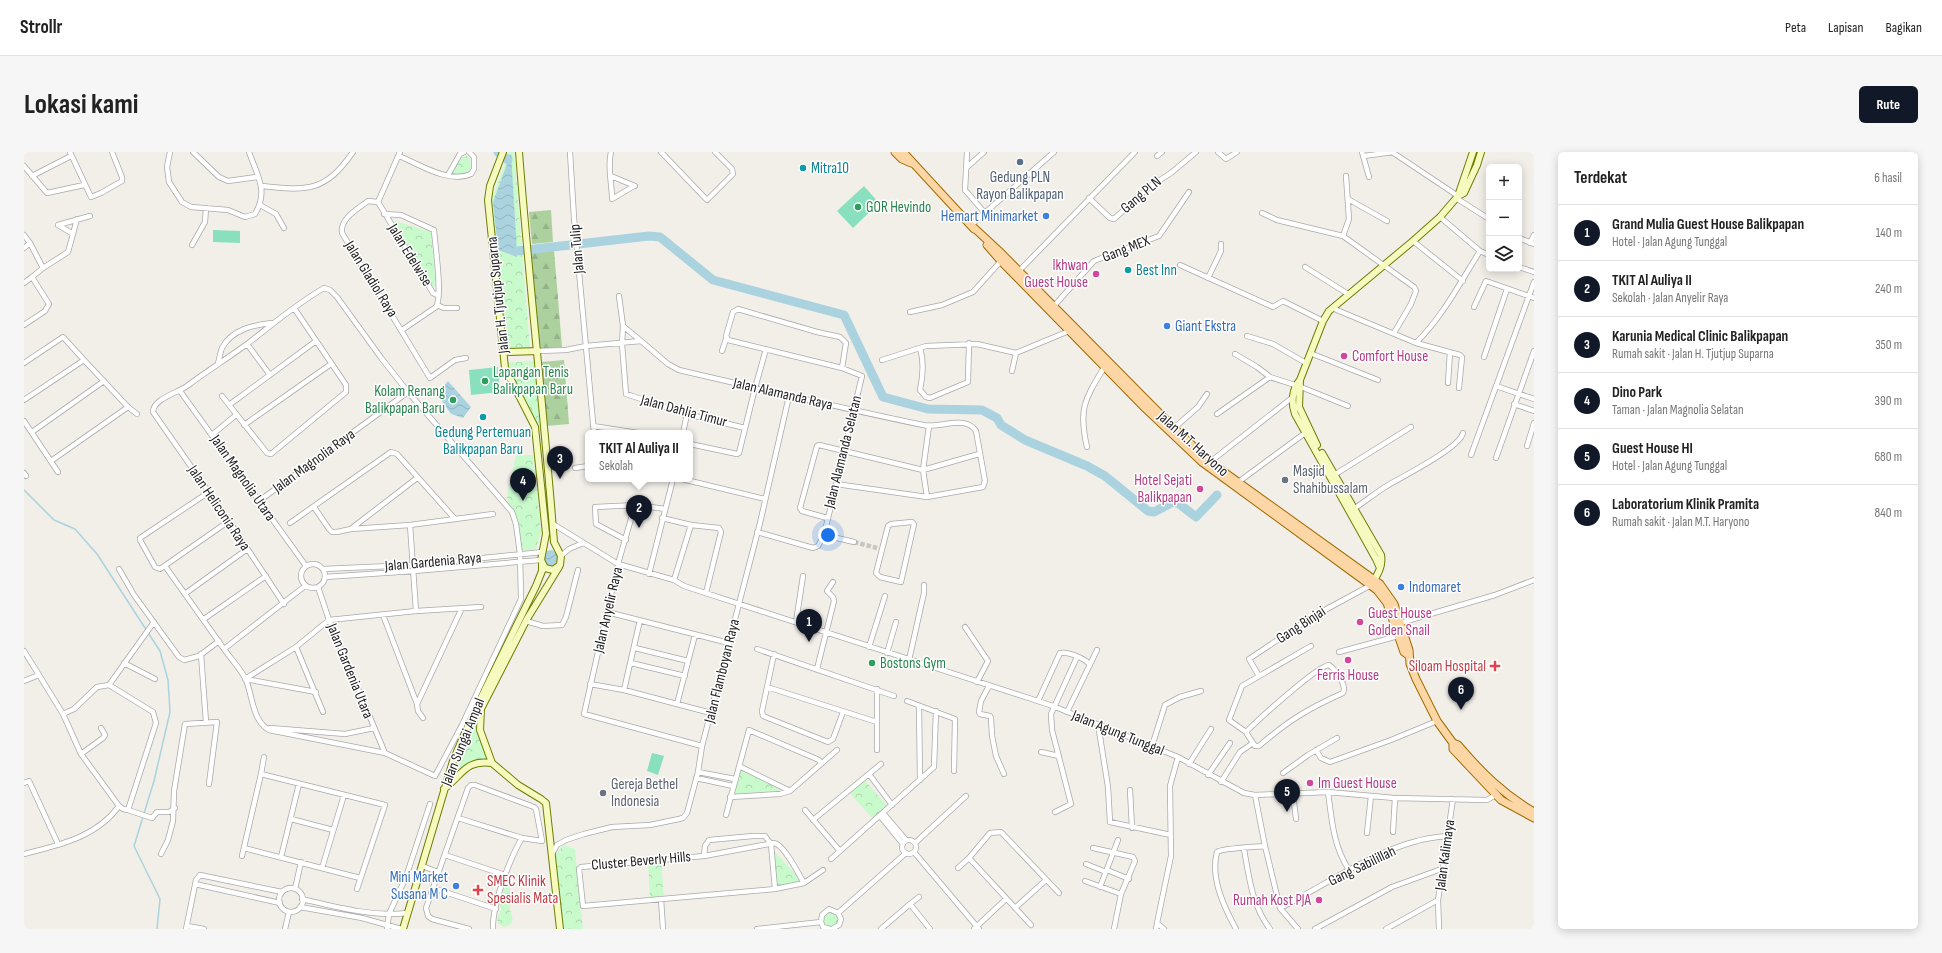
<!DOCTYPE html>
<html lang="id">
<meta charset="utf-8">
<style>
body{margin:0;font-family:"Sofia Sans Condensed",sans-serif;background:#f6f6f6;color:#222}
.controls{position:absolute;right:12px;top:12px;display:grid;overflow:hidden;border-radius:6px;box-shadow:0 2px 10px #0003}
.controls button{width:36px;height:36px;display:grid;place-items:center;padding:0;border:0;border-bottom:1px solid #e0e0e0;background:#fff;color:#222;font:20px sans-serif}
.you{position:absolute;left:804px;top:383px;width:14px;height:14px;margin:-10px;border:3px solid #fff;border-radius:50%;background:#1a73e8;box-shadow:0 0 0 6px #1a73e833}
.badge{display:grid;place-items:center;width:26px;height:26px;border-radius:50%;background:#111827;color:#fff;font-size:13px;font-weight:700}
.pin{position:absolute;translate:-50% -33px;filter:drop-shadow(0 1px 2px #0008)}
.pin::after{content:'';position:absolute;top:21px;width:14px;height:12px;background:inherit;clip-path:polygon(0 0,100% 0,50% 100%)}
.popup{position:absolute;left:561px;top:278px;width:108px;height:52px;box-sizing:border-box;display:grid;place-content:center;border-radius:6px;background:#fff;filter:drop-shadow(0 1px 3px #0005);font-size:13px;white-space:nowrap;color:#767676}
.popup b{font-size:15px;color:#222}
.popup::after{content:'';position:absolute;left:50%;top:100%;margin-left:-8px;border:8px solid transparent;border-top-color:#fff}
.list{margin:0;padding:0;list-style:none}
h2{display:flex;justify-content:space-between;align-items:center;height:52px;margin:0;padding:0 16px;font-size:17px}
h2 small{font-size:13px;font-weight:400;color:#767676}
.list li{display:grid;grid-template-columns:26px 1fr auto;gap:12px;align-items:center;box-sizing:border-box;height:56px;padding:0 16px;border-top:1px solid #e0e0e0}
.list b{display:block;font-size:15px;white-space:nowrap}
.list p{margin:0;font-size:13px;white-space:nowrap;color:#767676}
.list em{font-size:13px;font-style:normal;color:#767676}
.icon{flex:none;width:22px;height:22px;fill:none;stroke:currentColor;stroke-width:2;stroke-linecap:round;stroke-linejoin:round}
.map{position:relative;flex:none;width:1510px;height:777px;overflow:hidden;border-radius:6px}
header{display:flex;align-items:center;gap:24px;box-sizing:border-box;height:56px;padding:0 20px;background:#fff;border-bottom:1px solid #e0e0e0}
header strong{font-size:19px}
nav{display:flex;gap:22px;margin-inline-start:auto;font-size:14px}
.intro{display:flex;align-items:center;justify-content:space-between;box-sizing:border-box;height:96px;padding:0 24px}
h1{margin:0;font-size:28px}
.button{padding:10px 18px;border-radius:6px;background:#111827;color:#fff;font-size:14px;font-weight:700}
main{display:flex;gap:24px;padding:0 24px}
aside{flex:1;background:#fff;border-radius:6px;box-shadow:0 2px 10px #0003}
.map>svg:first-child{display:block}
.forest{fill:url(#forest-firs)}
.park{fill:url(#park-crowns)}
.pitch{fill:#88e0be}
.water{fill:url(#water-waves)}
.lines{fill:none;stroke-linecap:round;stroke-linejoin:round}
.stream{stroke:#aad3df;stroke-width:1.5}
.river{stroke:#aad3df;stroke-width:9}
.street-tunnel{stroke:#c8c6c1;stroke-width:4.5;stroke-dasharray:4.5 2;stroke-linecap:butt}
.street-casing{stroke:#a9a9a9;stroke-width:6}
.secondary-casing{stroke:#707d05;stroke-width:8}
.primary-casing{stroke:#a06b00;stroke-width:9}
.street{stroke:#fff;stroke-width:4.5}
.secondary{stroke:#f7fabf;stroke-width:6}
.primary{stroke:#fcd6a4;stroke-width:7}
.service-dot{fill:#5c6f8a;stroke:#fff;stroke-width:1.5}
.culture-dot{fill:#0f9aa8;stroke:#fff;stroke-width:1.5}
.leisure-dot{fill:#2e9e5b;stroke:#fff;stroke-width:1.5}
.shop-dot{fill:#3f7fe0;stroke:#fff;stroke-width:1.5}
.hotel-dot{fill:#d1479c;stroke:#fff;stroke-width:1.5}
.worship-dot{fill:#6b7280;stroke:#fff;stroke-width:1.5}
.health-dot{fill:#e0444e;stroke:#fff;stroke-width:1.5}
.labels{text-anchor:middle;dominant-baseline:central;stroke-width:3;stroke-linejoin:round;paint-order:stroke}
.culture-label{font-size:15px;fill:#0d838f;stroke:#fff;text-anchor:start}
.service-label{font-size:15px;fill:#4e5e75;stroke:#fff}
.street-label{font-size:15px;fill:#222;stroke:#fff}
.leisure-label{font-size:15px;fill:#27864d;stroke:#fff;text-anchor:start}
.shop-label{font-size:15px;fill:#366cbe;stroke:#fff;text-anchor:end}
.hotel-label{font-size:15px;fill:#b23c85;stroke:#fff;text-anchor:end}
.worship-label{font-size:15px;fill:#5b616d;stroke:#fff;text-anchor:start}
.health-label{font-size:15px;fill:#be3a42;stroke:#fff;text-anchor:end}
</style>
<header>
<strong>Strollr</strong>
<nav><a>Peta</a><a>Lapisan</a><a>Bagikan</a></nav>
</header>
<div class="intro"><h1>Lokasi kami</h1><a class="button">Rute</a></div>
<main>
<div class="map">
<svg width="1510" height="777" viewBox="0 0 1510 777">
<defs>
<pattern id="forest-firs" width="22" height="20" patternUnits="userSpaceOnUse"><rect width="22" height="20" fill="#add19e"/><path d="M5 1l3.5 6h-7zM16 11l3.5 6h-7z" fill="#95b388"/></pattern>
<pattern id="park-crowns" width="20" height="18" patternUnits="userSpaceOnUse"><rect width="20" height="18" fill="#c8facc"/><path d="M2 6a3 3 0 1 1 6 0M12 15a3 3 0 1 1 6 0" fill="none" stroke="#acd6af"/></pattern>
<pattern id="water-waves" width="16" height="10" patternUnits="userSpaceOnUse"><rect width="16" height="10" fill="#aad3df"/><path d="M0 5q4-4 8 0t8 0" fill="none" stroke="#92b5bf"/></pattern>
</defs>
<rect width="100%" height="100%" fill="#f2efe9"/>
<path class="forest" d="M527,58L529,90L508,92L505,60Z
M530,98L538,195L515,197L507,101Z
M540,208L545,272L522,274L517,210Z"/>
<path class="park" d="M485,0H490L506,197L482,198L467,49Z
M443,4L446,6L447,18L445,21L441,23L427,22L435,6Z
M371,69L407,80L412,133L407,137L369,72Z
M510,209L516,277L482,219L480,211Z
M492,303H509L517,380L512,397L497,399L483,345Z
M456,558V578L467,610L453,609L425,632Z
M716,618L761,638L711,642Z
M838,625L864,655L850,668L823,638Z
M540,693L551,697L559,777H536L529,704Z
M748,697L780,731L751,737Z
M637,708L640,746L626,748L624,709Z
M482,729L485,731C487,740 487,748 486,757C486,763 491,765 487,772L480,775L474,771L473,766L477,758L475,752Z
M799 767a8 8 0 1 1 16 0a8 8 0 1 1-16 0Z"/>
<path class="pitch" d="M840,34L855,51L829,76L813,59Z
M189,78L216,79V91L189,90Z
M474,215L476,240L447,243L445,218Z
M628,601L640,604L634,623L623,619Z"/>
<path class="water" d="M487,1L493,99V105L474,98L469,50Z
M424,229L447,255L439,266L427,262L413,242Z
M528,398L535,403L533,414L525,416L518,404L522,399Z"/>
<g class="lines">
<path class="stream" d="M0,338L30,368L51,377L73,402L136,499L144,528L146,560L130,629L110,694L136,747L133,777"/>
<path class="river" d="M474,0L484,8
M493,99L625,84L636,85L689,128L820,163L859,245L904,257L958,258L973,266L977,273L1001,288L1063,314L1081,324L1124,359L1130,360L1149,350L1154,351L1172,365L1193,343"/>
<path class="street-tunnel" d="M830,390L853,396"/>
<defs>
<path id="street" d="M46,0L67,45L77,41L98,29V25L88,0
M146,0L143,15L145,30L158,50L167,55L204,58L221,65L231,62C245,39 233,23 225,0
M169,0L195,25L204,29L233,25
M546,0L550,66L570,281
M587,0C583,15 588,31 588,47L610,34
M637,0L683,48L709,22L708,17L691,0
M943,0L941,38L960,60
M1194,0L1202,7L1213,0
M1338,0L1345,25
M1368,0L1434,44
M375,4C395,12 425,32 447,22L450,17V5L445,0
M1133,4L1138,0
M1340,4L1369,0
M0,14L23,41L60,33
M942,16L960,0
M424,23L436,2L440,0
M8,24L47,4
M587,24L611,34
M238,34C284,39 301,40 329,0
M1065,46L1086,66L1090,67L1125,35L1147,21L1172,0
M1432,46L1465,67
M1324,47L1363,69
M354,50L344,49C334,57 316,66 318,81L406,226L431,208L442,206
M354,50L409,141L413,143
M354,50L376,0
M236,53L252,62L260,76
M1238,61L1253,68L1319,84L1390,135L1392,139L1387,152L1370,181
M360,62L377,63L410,78C411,93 419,145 412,155L378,178
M53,67L49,82L34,73L66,64
M947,73L1030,0
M0,83L6,91
M1319,84L1325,67L1322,24
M1495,86L1510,92
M1389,89L1439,129
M1506,91L1510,83
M168,93L181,70L182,56
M0,96L6,91L19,116L8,125
M1456,99L1465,103
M1156,113L1249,155L1259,149L1299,169
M1281,115L1324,142
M1495,115L1510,120
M19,116L44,100L49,82
M995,119L1111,0
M1184,126L1197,99V92
M0,131L8,125L25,152L21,159L0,173
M595,144L599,174L598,192L602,242L663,262L721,276
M413,153L420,156H433
M1030,154L1070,109L1135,84L1165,40
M1450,155L1462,129L1510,146
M1308,156L1392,191L1436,203L1438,205L1435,236
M886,160L918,153L949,140L977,109
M599,174L617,189
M1223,184L1249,192L1282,211
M1392,191C1419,164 1436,131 1456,99L1416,65
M223,192L246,223
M896,196C900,209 899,224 896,238L902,245L906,246L944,230L945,191
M514,199L542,198L562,194L617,189L644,212L655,218C736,237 817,256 899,273C916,277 941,262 952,279L961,329L959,335L903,345L812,332
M698,199L702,187
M1286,201L1354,228
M1211,202L1233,215L1246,225
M1460,205L1483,137
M60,208L104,255L113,262
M858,208L902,194L953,192L992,201L1045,179
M0,211L39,185L60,208L0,248
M194,211C196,206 196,200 198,196C208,177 230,173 248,171
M988,219L992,201
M1424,231L1426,200
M1472,234L1510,247
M156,239L282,414
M198,244L243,301L247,302L322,240V233L270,156
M1490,252L1510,259
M205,253L292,189
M1193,262L1246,225L1277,235L1324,254
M0,269L34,320
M220,273L307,212
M569,274L614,281
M1150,276L1174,255L1183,242
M8,280L80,229
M659,281L663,262
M189,282L212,263
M666,292L713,302L715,301L731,236L742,197
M1503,294L1510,271
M1063,295C1054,256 1061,247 1081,214
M1447,303L1510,130
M1472,306L1510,199
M27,309L104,255
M1186,310L1269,245
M551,316L564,314
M0,321L2,324
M1310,323L1387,275
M658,327L741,347
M1213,331L1281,281
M185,340L116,386V388L131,415L136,417L205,369
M903,345L899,318L905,274
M235,349L384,240
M611,353L594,412L560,562L678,594
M290,355L305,377L308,380H313L327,377L386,373L469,362
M1328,358C1339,351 1350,342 1361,335C1377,325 1435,297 1439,281
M638,366L667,373L695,376L697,380L682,441
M803,366L778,359L776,356L793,294L795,293L899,318L955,302
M888,370L890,372L877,430L856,425L852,421L864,374L867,372Z
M266,371L367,300L373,302L431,367
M529,372L594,412L650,428L660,434L1029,554L1154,605L1220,641L1231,643L1304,640L1370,646L1463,648L1473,642
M386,373L392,459
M328,376L393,326
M733,380L789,396L794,394L800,383L838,224L818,216L704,188L702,184L709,160L714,157L793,180L816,185L822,191L818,216
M800,383L830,390
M602,388L572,372L571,355L613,353L641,357
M537,404L545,397L559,391
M277 424a12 12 0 1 1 24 0a12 12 0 1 1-24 0Z
M141,414L200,497
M95,417L110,443L155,505L160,508L175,504L195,489
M299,417L389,413L519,400
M625,422L649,327
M301,425L390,419L517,408
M650,428L667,373
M294,435L305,468L361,601
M162,441L222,398
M260,452L205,369L129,260C129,247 153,241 163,234C183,219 204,206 223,192C248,173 272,152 300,136L306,138L313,145L358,207L384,240L488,360L492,372L496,402L497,447L438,573L411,624L361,601L245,578C228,568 229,545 222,528C217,517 207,507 200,497L281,434
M583,460L705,491
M359,463L393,552L394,559L399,566
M180,467L242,424
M502,469L519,474L538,473L542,465L554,418
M772,470L779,424
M1376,471L1471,443L1510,428
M941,475L964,509L953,530
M272,495L299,560
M845,495L861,444
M611,496L664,509
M733,497L870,544
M0,499L15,523
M1315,500L1374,484
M863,501L872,470
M177,502L182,570
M750,502L738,559L739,564L804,590L809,587L819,560
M885,508L900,441V433
M100,511L131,527
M607,511L661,524
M1305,513C1312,518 1323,533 1319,541C1283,557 1264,569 1235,594H1231L1223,582V579C1234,568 1293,514 1305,513Z
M793,517L810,449L809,445L803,439L809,430
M1235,524L1225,507L1288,465L1347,433
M0,529L15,523L39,562L57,602L95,654L99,657L104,658L132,571L129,560L85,533L73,535L50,557L39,562
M566,532L600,538L687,561
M85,533L130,470
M965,534L957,549L955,560L956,562L966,564L967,566L968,584L972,604L980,622
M743,535L853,570
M853,537V598
M600,538L616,468
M292,540L221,527L272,495L305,468L392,459L457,455
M883,549L931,567L930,619
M1014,549L1036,501C1044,499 1062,507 1066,513
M393,552L438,456
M653,552L671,483
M895,554L896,628
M1043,560L1073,498
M1074,572L1084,635L1086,670L1147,683
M246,576L321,582L350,576
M1222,580L1205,568L1218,534L1287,494
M1128,594L1141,553L1156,545L1177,539
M1292,598L1297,606L1306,610L1367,588L1413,569
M1017,600L1035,604
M57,602L79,586L81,583L77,576
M1165,612L1187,577
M715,614L766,639
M674,620L711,627
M1259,621L1284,603L1313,586
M237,622L240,605
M845,622L868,653
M1184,623L1206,591
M672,626L709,634
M1197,630L1216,600L1229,591
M0,631L5,629L34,692
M1106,638L1108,676
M1304,640C1308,669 1309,693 1325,718
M1269,642L1272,667
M1231,643L1241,694L1256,756L1274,777
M706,645L756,642L766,639L813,598
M104,658L128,666L133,660H145L151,656
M781,658L815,698
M1031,660L1047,652L1028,578L1027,562L1053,505
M859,661L882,688
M702,663L725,578L795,608L797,611
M856,664L879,692
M434,666L498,686L518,689L512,657L510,655L451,633H447L444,636L402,756L404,764L408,767L445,777
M267,667L309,678
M789,668L857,612
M1369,680L1371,646
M1343,681L1347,644
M878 695a7 7 0 1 1 14 0a7 7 0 1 1-14 0Z
M891,691L942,644
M220,696L336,726
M1069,696L1109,705L1111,709L1097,742L1090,777
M1220,697C1225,725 1228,754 1246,777
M890,700L955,777
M0,702C35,693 73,685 95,654
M137,702L144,688L149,669L150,639L161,572L193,570L185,632
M528,702L533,693L542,688L560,682L588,675L626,673L655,667L659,666L663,661L674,620L678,594L736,371L765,244
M421,703L481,723
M218,704L237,622L361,653L333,737
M680,704L681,694L685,688L729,684H741L747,692L751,737
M257,705L275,632
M945,706L1007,773
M807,707L910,615L912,559
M1062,712L1082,720
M398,714L414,720
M298,716L320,643
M934,716L945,706L966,681L977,680L1035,741
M1083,718L1105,727
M1061,729L1097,742
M780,731C775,723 760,692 750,691L680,704L557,715L555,717L559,754L751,737L780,731L799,718
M171,732L256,751
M1076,735L1094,688
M409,736L472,757
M255 748a12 12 0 1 1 24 0a12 12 0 1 1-24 0Z
M271,737L277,710
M278,747C312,755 348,765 383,761
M637,747L639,777
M886,752L895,745
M276,755L338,766L377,777
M991,756L1022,728
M1256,756C1300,734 1346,701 1393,689C1403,686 1413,685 1423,684
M814,761L882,701
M1133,771L1147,704L1146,634L1154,605
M163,774L180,777
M162,777L172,728L176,723L258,740
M261,777L265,760
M363,777L365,762L382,725L406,652
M469,777C468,753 486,706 498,686
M733,777L797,770
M806,777L799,775L797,770L798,763L805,757L814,761L817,767L815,773L808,777
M857,777L886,752L906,777
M950,777L982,747
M1132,777L1133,771L1140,777
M1212,777C1200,755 1186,726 1193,700C1198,696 1231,695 1241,694
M1291,777L1368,735L1420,716
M1362,777L1414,748
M1415,777L1414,748L1429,647"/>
<path id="secondary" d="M479,0L466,34L464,48L481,216L511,275L522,382L517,408L521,416L529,418L536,413L537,404L530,390C520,260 505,130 495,0
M1434,44L1449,0
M480,200L514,199
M1276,228L1275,255L1293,293
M1298,301L1357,403C1359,413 1354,423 1348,431
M535,415L503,467L457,557L456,578L468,611L494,633L517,647L522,651L536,777
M1356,416L1352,407L1271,262C1267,251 1268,237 1276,228L1299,169L1305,159L1389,89L1416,65L1434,44L1440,41L1453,13L1457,0
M420,637C438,623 442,607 468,611
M379,777L429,609L450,560L512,434L518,419V412"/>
<path id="primary" d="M871,0L878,7L887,11
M879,0L950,77
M947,73L975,99L1150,276L1186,310L1356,432L1370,452L1385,498L1386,512L1392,527L1413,569L1429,591L1434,593C1457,620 1479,642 1510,660
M963,93L977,109L1121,256L1178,310L1353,438L1363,451L1380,500L1384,503
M1429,591V597L1477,648L1510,666"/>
</defs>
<use href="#street" class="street-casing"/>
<use href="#secondary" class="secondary-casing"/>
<use href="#primary" class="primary-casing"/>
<use href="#street" class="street"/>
<use href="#secondary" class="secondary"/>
<use href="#primary" class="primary"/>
</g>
<circle class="service-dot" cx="996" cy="10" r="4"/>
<g class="culture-dot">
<circle cx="779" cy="16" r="4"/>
<circle cx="1104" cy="118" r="4"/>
<circle cx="459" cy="265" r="4"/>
</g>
<g class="leisure-dot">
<circle cx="834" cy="55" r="4"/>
<circle cx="461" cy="229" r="4"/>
<circle cx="429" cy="248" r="4"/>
<circle cx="848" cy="511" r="4"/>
</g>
<g class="shop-dot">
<circle cx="1022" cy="64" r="4"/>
<circle cx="1143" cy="174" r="4"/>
<circle cx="1377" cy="435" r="4"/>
<circle cx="432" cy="734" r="4"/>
</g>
<g class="hotel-dot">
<circle cx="1072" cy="122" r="4"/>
<circle cx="1320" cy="204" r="4"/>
<circle cx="1176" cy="337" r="4"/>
<circle cx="1336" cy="470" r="4"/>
<circle cx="1324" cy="508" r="4"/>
<circle cx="1286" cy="631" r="4"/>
<circle cx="1295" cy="748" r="4"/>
</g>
<g class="worship-dot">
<circle cx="1261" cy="328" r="4"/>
<circle cx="579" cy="641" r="4"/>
</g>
<g class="health-dot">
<path d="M1469 508h4v4h4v4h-4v4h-4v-4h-4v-4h4z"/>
<path d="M452 732h4v4h4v4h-4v4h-4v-4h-4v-4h4z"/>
</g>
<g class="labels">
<g class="culture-label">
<text x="787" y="16">Mitra10</text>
<text x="1112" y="118">Best Inn</text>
<text x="459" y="280" text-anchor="middle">Gedung Pertemuan<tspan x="459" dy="17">Balikpapan Baru</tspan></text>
</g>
<g class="service-label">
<text x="996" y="25">Gedung PLN<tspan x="996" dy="17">Rayon Balikpapan</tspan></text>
</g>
<g class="street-label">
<text transform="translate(1117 43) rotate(-40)">Gang PLN</text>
<text transform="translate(553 97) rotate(-95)">Jalan Tulip</text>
<text transform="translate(1102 97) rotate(-21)">Gang MEX</text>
<text transform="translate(386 103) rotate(58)">Jalan Edelwise</text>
<text transform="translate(347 127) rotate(58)">Jalan Gladiol Raya</text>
<text transform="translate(474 143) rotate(-96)">Jalan H. Tjutjup Suparna</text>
<text transform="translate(759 242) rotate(13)">Jalan Alamanda Raya</text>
<text transform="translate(660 259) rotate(15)">Jalan Dahlia Timur</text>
<text transform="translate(1169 292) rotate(42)">Jalan M.T. Haryono</text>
<text transform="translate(819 300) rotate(-76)">Jalan Alamanda Selatan</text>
<text transform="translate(290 309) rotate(-36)">Jalan Magnolia Raya</text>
<text transform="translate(219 326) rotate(55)">Jalan Magnolia Utara</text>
<text transform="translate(195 356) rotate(56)">Jalan Heliconia Raya</text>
<text transform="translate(409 410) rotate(-5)">Jalan Gardenia Raya</text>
<text transform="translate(584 458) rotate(-77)">Jalan Anyelir Raya</text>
<text transform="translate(1277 473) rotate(-33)">Gang Binjai</text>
<text transform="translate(326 519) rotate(68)">Jalan Gardenia Utara</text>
<text transform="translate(698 519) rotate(-76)">Jalan Flamboyan Raya</text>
<text transform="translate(1094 581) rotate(22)">Jalan Agung Tunggal</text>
<text transform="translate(439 590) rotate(-68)">Jalan Sungai Ampal</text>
<text transform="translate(1421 703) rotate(-82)">Jalan Kalimaya</text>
<text transform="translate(617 709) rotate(-5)">Cluster Beverly Hills</text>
<text transform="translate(1338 714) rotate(-26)">Gang Sabilillah</text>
</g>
<g class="leisure-label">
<text x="842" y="55">GOR Hevindo</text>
<text x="469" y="220">Lapangan Tenis<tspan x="469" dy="17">Balikpapan Baru</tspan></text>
<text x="421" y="239" text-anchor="end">Kolam Renang<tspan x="421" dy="17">Balikpapan Baru</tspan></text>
<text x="856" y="511">Bostons Gym</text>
</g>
<g class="shop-label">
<text x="1014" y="64">Hemart Minimarket</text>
<text x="1151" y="174" text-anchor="start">Giant Ekstra</text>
<text x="1385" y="435" text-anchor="start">Indomaret</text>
<text x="424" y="725">Mini Market<tspan x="424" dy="17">Susana M C</tspan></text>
</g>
<g class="hotel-label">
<text x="1064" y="113">Ikhwan<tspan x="1064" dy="17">Guest House</tspan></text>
<text x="1328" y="204" text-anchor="start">Comfort House</text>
<text x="1168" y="328">Hotel Sejati<tspan x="1168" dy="17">Balikpapan</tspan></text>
<text x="1344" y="461" text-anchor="start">Guest House<tspan x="1344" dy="17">Golden Snail</tspan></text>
<text x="1324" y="523" text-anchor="middle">Ferris House</text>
<text x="1294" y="631" text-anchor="start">Im Guest House</text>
<text x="1287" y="748">Rumah Kost PJA</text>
</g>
<g class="worship-label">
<text x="1269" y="319">Masjid<tspan x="1269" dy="17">Shahibussalam</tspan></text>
<text x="587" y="632">Gereja Bethel<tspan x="587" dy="17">Indonesia</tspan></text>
</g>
<g class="health-label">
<text x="1462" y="514">Siloam Hospital</text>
<text x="463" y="729" text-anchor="start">SMEC Klinik<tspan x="463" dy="17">Spesialis Mata</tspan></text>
</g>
</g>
</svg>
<div class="controls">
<button>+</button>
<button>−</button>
<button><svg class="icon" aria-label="layers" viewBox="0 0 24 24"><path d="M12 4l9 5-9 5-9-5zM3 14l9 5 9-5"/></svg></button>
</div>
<div class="you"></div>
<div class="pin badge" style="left:785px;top:490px">1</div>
<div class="pin badge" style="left:615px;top:376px">2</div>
<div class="popup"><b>TKIT Al Auliya II</b>Sekolah</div>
<div class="pin badge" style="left:536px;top:327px">3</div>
<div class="pin badge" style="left:499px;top:349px">4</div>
<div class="pin badge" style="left:1263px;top:660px">5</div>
<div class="pin badge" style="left:1437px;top:558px">6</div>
</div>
<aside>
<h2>Terdekat<small>6 hasil</small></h2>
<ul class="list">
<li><span class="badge">1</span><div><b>Grand Mulia Guest House Balikpapan</b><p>Hotel · Jalan Agung Tunggal</p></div><em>140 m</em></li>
<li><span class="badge">2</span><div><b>TKIT Al Auliya II</b><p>Sekolah · Jalan Anyelir Raya</p></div><em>240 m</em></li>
<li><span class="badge">3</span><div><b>Karunia Medical Clinic Balikpapan</b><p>Rumah sakit · Jalan H. Tjutjup Suparna</p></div><em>350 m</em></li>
<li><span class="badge">4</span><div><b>Dino Park</b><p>Taman · Jalan Magnolia Selatan</p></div><em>390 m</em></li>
<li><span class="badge">5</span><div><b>Guest House HI</b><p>Hotel · Jalan Agung Tunggal</p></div><em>680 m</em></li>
<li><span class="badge">6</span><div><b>Laboratorium Klinik Pramita</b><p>Rumah sakit · Jalan M.T. Haryono</p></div><em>840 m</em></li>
</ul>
</aside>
</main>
